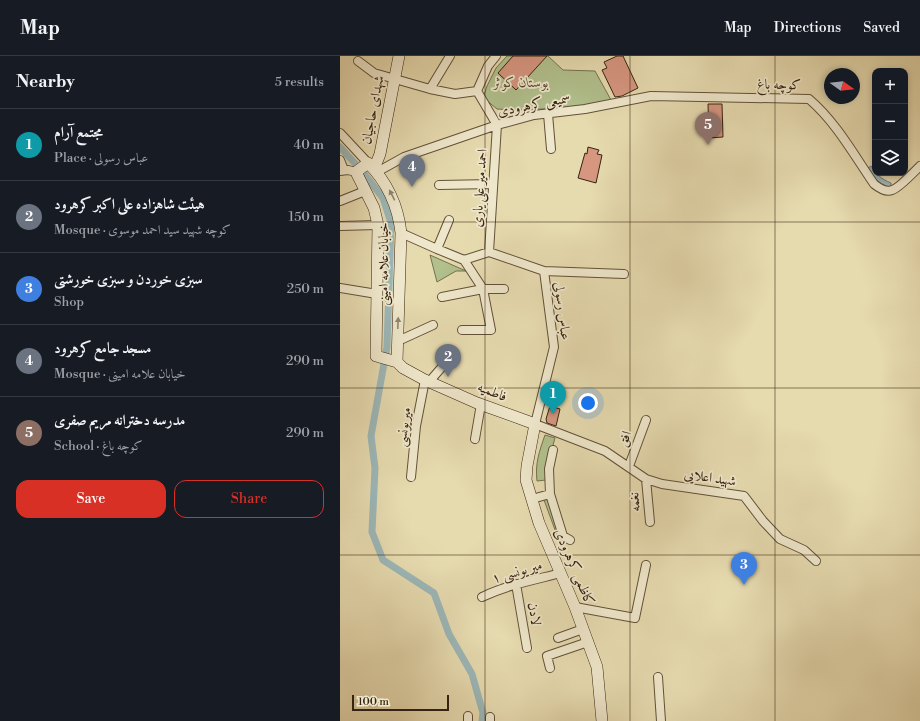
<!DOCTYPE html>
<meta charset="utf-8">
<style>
body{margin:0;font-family:"Libre Bodoni",Amiri,serif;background:#242831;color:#f1f3f6}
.controls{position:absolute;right:12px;top:12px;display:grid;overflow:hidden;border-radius:8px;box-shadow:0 2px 6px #0003}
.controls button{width:36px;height:36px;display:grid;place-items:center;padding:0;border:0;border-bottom:1px solid #363941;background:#171b24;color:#f1f3f6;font:20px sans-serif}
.compass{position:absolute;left:484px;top:12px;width:36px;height:36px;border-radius:50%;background:#171b24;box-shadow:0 2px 6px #0003;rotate:105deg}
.scale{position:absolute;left:12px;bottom:10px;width:97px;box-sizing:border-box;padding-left:4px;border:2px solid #362311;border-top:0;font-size:11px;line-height:14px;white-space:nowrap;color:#362311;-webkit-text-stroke:3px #efe7cb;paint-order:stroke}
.you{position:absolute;left:248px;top:347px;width:14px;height:14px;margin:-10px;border:3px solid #fff;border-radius:50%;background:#1a73e8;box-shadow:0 0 0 6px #1a73e833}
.badge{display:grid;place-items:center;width:26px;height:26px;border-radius:50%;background:#d93025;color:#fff;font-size:13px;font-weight:700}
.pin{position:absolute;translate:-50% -33px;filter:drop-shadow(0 1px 2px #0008)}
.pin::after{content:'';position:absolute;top:21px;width:14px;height:12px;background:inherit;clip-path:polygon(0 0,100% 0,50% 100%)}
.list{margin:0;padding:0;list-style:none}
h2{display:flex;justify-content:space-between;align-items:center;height:52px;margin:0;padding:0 16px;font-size:17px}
h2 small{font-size:13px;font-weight:400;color:#9ea1a6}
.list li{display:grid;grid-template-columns:26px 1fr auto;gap:12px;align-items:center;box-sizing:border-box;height:72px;padding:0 16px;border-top:1px solid #363941}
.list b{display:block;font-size:15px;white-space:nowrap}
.list p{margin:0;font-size:13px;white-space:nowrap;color:#9ea1a6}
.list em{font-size:13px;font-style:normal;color:#9ea1a6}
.actions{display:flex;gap:8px;padding:12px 16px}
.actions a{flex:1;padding:9px 0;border:1px solid #d93025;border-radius:12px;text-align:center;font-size:14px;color:#d93025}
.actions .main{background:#d93025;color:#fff}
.icon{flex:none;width:22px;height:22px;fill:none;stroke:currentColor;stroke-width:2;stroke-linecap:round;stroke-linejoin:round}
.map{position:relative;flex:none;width:580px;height:665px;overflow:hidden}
header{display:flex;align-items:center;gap:24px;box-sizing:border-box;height:56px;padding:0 20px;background:#171b24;border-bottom:1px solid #363941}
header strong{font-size:19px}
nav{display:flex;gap:22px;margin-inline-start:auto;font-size:14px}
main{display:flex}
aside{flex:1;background:#171b24}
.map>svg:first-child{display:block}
.green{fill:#b1c08d;stroke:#74724f}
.water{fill:#9cb7b7;stroke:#737c75}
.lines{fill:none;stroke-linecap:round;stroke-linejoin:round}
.canal{stroke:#9cb7b7;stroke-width:7}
.building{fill:#d69680;stroke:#362311}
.street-casing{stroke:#625138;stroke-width:10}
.secondary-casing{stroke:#362311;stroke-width:12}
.street{stroke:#efe7cb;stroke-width:8}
.secondary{stroke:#efe7cb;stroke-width:11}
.oneway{fill:#92856e}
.grid{fill:none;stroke:#362311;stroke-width:1;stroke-opacity:0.55}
.labels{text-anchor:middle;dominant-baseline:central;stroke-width:3.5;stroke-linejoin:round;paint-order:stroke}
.park-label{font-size:14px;font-style:italic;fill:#554a30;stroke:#efe7cb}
.street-label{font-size:14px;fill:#362311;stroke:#efe7cb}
</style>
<header>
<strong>Map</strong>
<nav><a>Map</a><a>Directions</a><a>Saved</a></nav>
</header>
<main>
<aside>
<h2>Nearby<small>5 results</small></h2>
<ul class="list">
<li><span class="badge" style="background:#0f9aa8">1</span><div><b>مجتمع آرام</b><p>Place · عباس رسولی</p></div><em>40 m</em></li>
<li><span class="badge" style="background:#6b7280">2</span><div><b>هیئت شاهزاده علی اکبر کرهرود</b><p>Mosque · کوچه شهید سید احمد موسوی</p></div><em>150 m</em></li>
<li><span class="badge" style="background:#3f7fe0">3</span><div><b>سبزی خوردن و سبزی خورشتی</b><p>Shop</p></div><em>250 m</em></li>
<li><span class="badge" style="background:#6b7280">4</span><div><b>مسجد جامع کرهرود</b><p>Mosque · خیابان علامه امینی</p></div><em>290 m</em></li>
<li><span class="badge" style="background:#8d6e63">5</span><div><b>مدرسه دخترانه مریم صفری</b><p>School · کوچه باغ</p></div><em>290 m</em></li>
</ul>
<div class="actions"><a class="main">Save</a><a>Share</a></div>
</aside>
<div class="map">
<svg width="580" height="665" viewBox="0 0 580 665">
<rect width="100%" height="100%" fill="#e6daaf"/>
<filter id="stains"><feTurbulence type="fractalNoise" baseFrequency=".005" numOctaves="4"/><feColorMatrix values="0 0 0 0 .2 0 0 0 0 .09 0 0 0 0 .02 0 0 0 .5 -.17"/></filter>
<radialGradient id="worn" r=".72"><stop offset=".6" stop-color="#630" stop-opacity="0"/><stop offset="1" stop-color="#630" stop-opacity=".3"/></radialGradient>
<path class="green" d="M167,0H208L223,14L255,15L271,44L230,52L175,54L157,53L145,43L144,39L147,30L156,12Z
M90,199L126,215H116L97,226Z
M205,379L215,382L207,411L206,424L197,425C195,408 199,396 205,379Z
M209,442L225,488L221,490L204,444Z"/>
<path class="water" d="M531,110C536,118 541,123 551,127V131C539,129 533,122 528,112Z"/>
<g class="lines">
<path class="canal" d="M0,91L22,115L43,142L51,167L47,291L31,380L35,412L32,476L43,504L94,537L109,578L132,618L143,657L142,665"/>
</g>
<path class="building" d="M173,0H207L176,34L158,17Z
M277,0H283L298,32L282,40L275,41L262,14L267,12L264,6Z
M368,48H382L383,81L369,82Z
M248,91L259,94L257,98L262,99L256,127L238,122L245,97L247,98Z
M210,350L220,353L216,370L207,367L206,363Z"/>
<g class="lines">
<defs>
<path id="street" d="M18,5L34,17L90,33L115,38L137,35
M90,33L110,0
M137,35L157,69L149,196
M137,35L148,10L156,0
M208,58L211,93
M0,77L28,107
M0,104L4,114
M0,115L8,114L16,116
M37,116L64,101L157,69L194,59L245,53L311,40L469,43C496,66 514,99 534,128C539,132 546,137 552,134C558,133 575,115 580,110
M99,129L153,128
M0,145L25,135
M0,170L38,169
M61,177L97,193L124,204L149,196L204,215L284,218
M97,193L109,164
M204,215L214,291L195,368L265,395L306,423L322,428L404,440L423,465L440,483L464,494L476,505
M0,232L37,238
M102,241L143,233H164
M122,274H151L143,233L124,204
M58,285L93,269
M89,326L108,304
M135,383L141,348
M213,394L209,413L210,438L223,480L230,484
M289,410L306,364
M71,421L76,370L85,324
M306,423L310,466
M192,443L210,438
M176,528L187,592
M142,541C167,529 194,524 221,517
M235,551L295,562L306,509
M218,582L243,573
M210,612L207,600L248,586
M318,621L321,665
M150,661V665
M128,665V660"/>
<path id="secondary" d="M33,112L36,108L40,98L59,0
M57,306L61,177C58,149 48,127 28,107L16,116L34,152L38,169L36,300L57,306L63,312L85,324L137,347L195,368L187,410L186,424L199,467L235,551L257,611L262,665"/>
</defs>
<use href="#street" class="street-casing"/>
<use href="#secondary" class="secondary-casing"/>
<use href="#street" class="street"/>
<use href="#secondary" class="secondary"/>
</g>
<defs><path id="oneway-solid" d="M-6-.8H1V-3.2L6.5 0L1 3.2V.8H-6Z"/></defs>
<g class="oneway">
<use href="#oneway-solid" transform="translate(52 139) rotate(-117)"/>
<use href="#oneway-solid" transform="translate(58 267) rotate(-88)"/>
</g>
<path class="grid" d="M145,0V665M290,0V665M435,0V665M0,166H580M0,332H580M0,499H580"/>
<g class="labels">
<g class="park-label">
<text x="181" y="27">بوستان کوثر</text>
</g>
<g class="street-label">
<text transform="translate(439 29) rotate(1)">کوچه باغ</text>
<text transform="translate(194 49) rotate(-11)">سمیعی کرهرودی</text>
<text transform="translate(33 54) rotate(-79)">شهدای حاجیان</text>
<text transform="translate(140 132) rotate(-86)">احمد میر علی یاری</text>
<text transform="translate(44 208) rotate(-90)">خیابان علامه امینی</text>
<text transform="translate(222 255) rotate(83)">عباس رسولی</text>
<text transform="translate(152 336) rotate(22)">فاطمیه</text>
<text transform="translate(64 371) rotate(-82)">میریونسی</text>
<text transform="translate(285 383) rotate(-70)">افق</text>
<text transform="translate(370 422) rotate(8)">شهید اعلایی</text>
<text transform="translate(295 446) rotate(-94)">نغمه</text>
<text transform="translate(234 511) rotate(67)">کاظمی کرهرودی</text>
<text transform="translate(177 516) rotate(-16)">میر یونسی ۱</text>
<text transform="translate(194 558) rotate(80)">لادن</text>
</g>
</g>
<rect width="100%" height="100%" filter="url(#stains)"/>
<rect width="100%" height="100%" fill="url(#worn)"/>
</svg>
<div class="controls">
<button>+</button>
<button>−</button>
<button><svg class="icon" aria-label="layers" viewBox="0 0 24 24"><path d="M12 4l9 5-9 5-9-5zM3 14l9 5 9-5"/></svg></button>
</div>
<svg class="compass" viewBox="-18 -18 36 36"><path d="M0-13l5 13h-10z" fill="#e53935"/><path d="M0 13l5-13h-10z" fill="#9ea1a6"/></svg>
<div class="scale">100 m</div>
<div class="you"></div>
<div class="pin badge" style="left:213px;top:358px;background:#0f9aa8">1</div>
<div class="pin badge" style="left:108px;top:321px;background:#6b7280">2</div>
<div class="pin badge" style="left:404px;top:529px;background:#3f7fe0">3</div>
<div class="pin badge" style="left:72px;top:131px;background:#6b7280">4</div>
<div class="pin badge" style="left:368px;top:89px;background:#8d6e63">5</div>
</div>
</main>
